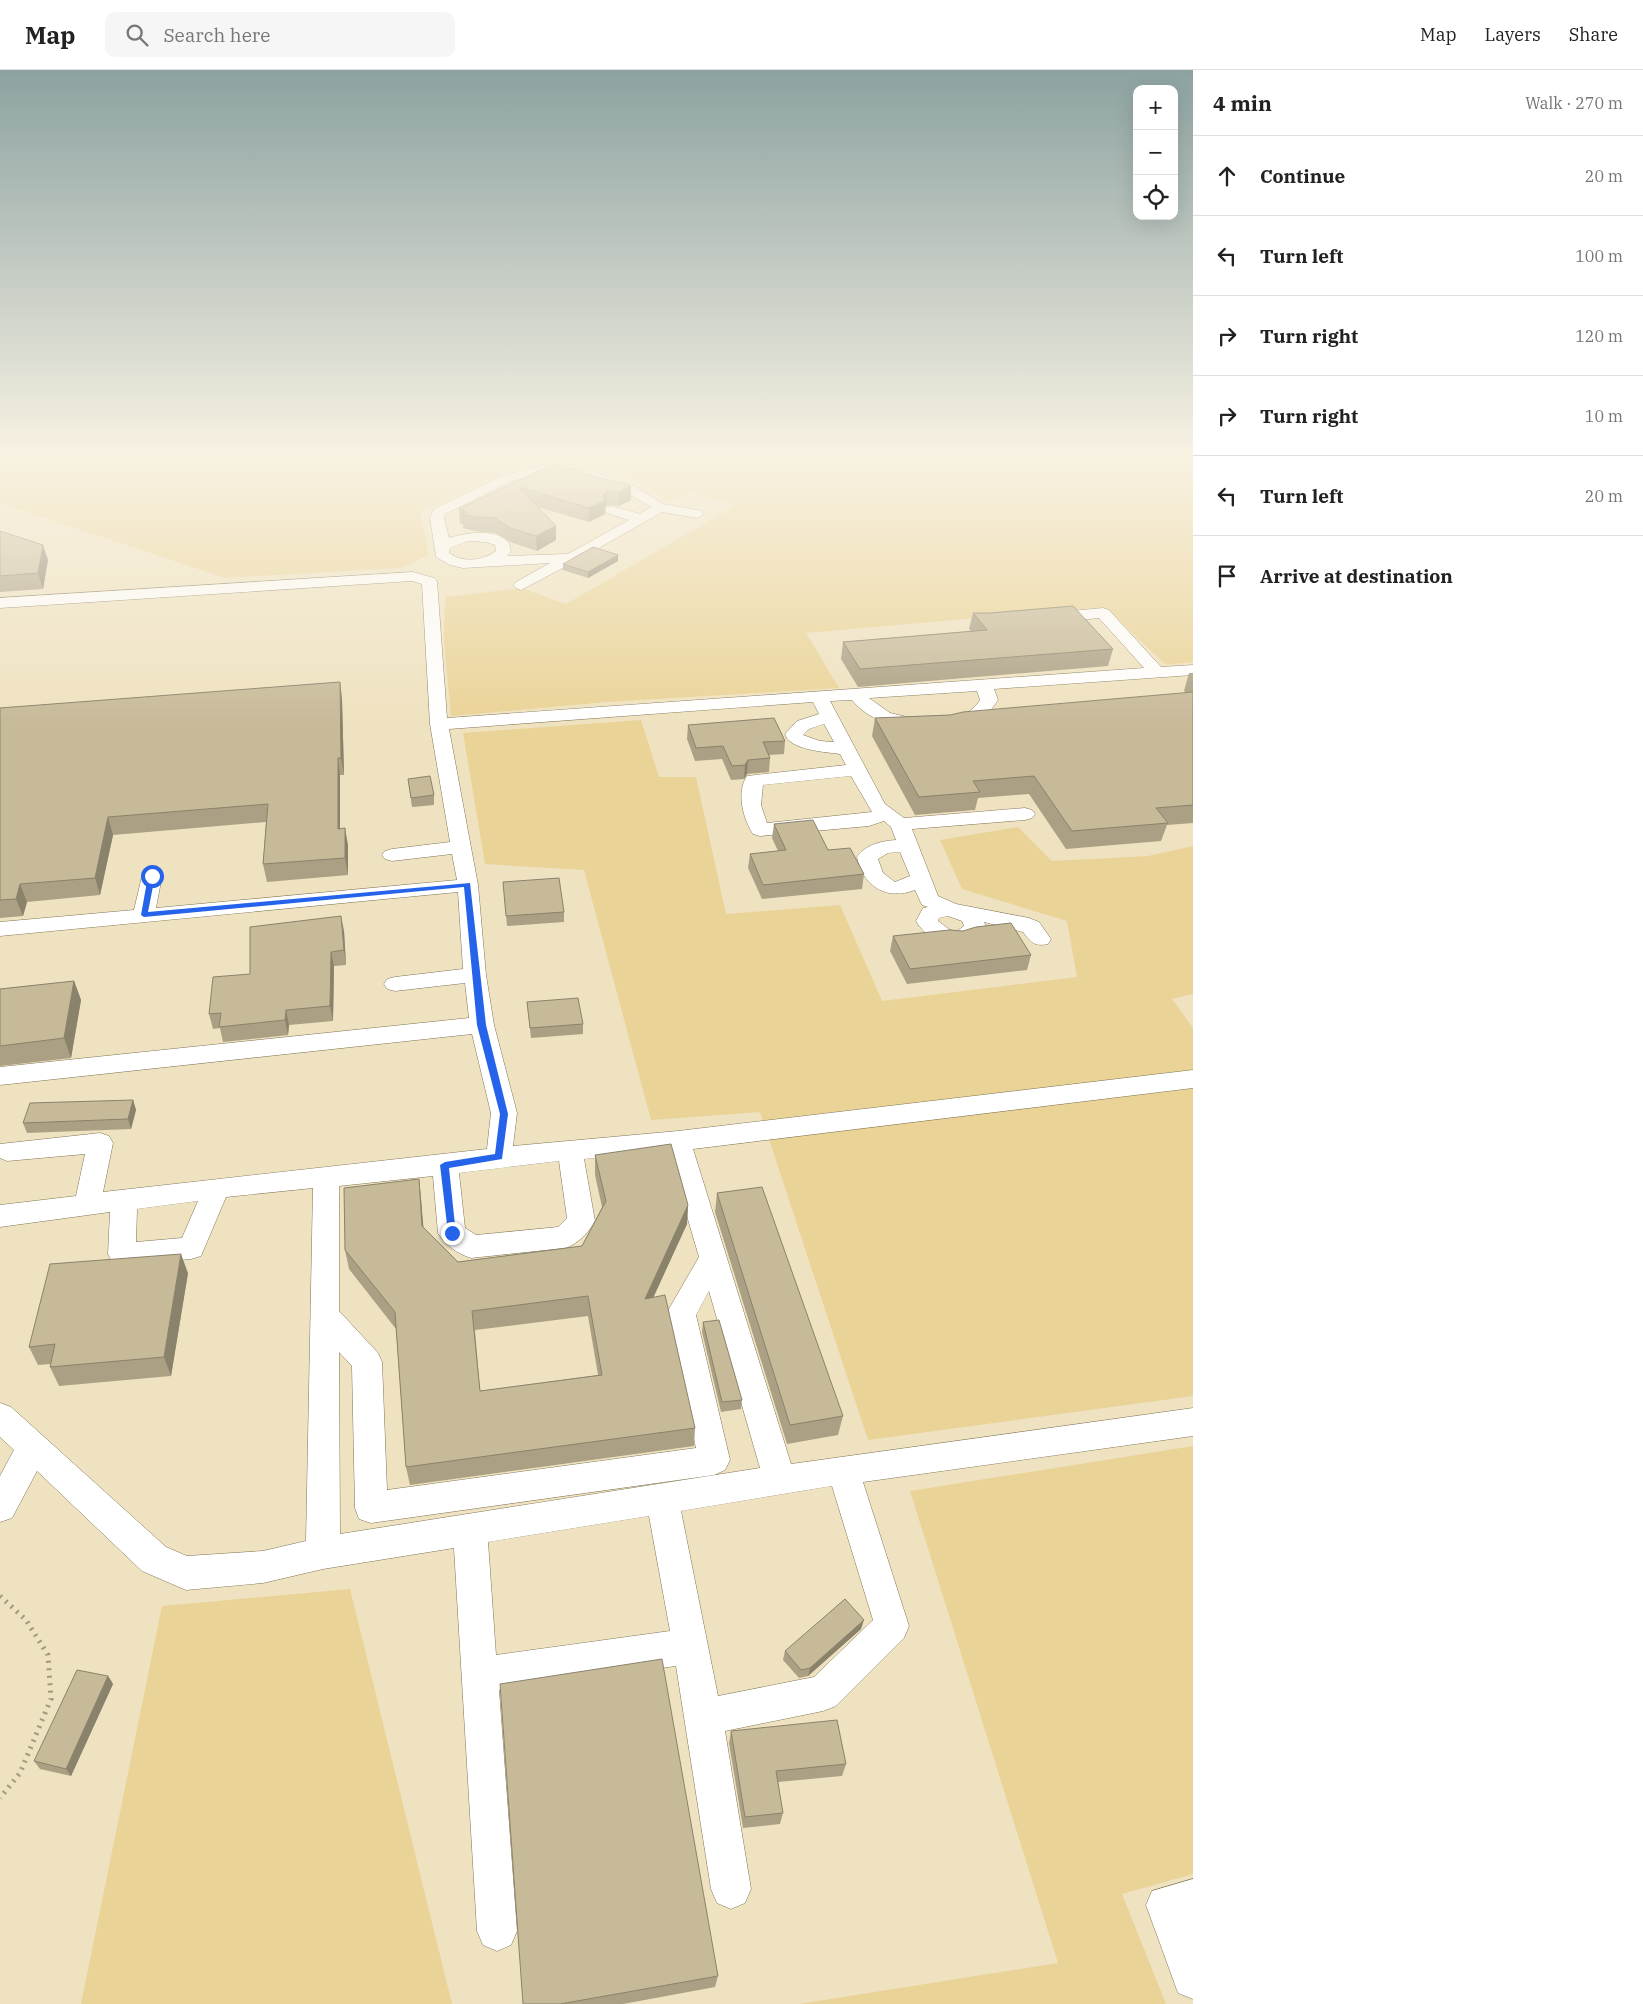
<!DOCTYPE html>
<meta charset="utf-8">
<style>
body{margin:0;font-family:"IBM Plex Serif",serif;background:#f6f6f6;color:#222}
.controls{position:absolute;right:15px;top:15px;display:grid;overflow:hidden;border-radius:10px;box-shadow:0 5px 20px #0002}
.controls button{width:45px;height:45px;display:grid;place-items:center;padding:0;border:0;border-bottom:1px solid #e0e0e0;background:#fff;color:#222;font:25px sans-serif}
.stop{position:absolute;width:15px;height:15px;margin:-11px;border:4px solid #2563eb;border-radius:50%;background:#fff}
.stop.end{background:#2563eb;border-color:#fff;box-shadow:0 1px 5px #0008}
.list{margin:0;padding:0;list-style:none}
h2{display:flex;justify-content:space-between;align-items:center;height:65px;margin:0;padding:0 20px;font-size:21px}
h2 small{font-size:16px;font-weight:400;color:#767676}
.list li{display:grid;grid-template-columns:32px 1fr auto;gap:15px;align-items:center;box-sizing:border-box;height:80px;padding:0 20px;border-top:1px solid #e0e0e0}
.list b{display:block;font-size:19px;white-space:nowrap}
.list em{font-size:16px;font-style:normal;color:#767676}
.icon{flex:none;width:28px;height:28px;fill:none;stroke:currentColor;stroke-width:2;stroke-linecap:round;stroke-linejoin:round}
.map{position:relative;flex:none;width:1193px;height:1934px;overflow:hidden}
header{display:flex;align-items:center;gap:30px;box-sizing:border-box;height:70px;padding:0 25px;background:#fff;border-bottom:1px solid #e0e0e0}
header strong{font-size:24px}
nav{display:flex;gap:28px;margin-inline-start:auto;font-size:18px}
.search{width:350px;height:45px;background:#f6f6f6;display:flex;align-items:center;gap:12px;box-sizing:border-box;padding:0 18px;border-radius:10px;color:#767676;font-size:19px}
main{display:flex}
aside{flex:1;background:#fff}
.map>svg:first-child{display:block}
.green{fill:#ead397}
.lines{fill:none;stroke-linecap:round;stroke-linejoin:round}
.minor-casing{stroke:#807556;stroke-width:1}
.path-far1{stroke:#a3997f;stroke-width:2;stroke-dasharray:0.5 2.5;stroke-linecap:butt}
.path{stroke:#a3997f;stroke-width:5;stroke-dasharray:2 5.5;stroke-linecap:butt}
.minor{fill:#fff;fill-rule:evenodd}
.wall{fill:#aba084;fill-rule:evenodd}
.shaded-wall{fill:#8b826b}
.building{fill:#c7ba99;stroke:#8b826b;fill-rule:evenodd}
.route{fill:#2563eb}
</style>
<header>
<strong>Map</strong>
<div class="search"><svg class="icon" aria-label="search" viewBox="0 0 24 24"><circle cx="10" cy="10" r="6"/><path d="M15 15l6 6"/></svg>Search here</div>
<nav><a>Map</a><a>Layers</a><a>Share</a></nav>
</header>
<main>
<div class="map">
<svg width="1193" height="1934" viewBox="0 0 1193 1934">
<rect width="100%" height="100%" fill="#efe2c0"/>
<path class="green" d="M0,383H1193V592L1166,595L1105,537L806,563L839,618L607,632L451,646L444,571L445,527L522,518L566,534L736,435L689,422L670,431L639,413L591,398L530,392L420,442L429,485L402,498L225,508L0,433Z
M641,650L659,707H696L726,844L840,835L882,931L1077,907L1067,851L962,819L940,770L1018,757L1052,791L1148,786L1193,776V924L1172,929L1193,958V1326L868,1370L760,1042L651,1050L584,800L485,794L463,663Z
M1193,1376V1804L1122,1824L1166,1934H799L1058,1893L910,1421Z
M350,1519L452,1934H81L162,1536Z"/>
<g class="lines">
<defs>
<path id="minor" d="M541,396L577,399L600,404L636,417L663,434L702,441L704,444L697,448L662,442L576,491L521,520L516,518L513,515L516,512L550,493L463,498L450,495L436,487L430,448L434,439L502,406ZM541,404C580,405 618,415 651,437L640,444L612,436L607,437L605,440L607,443L629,450L568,484L507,486L511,482C510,479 510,473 507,471C495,458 464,463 449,468L444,448L445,444L511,411ZM468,471L486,472L495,475L496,481C483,491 462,493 449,483L450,478Z
M413,502L434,508L437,511L447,648L1144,598L1099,548L1050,553L1042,548L1050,543L1103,538L1109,540L1161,597L1193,595V605L994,619L998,630C987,647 969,663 948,658L945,654C951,645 969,648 980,630L977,621L869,628L890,643L924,651L927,655L924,659L918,660C893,656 868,650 852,630L830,631L885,734L904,748L1025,738L1032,740L1035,744L1032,748L1025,750L912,759L938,826L956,834L1029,848L1039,852L1051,869L1048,874C1034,877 1031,872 1023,862L984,852L986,857C968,884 931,877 916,851L923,838L928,837L922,835L915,820C886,831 863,816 857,787C866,774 882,771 896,770L891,757L884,751L869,756L760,766L753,764C743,749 736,722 747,706L846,695L840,684C826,682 789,680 785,664L797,651L819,644L813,632L449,659L478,815L486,905L494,955L517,1043L513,1076L678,1061L1193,1000V1018L693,1079L791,1394L1193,1338V1366L863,1412L909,1556L904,1568L836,1636L823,1641L725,1661L751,1819L745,1833L731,1839L717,1833L711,1819L676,1596L499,1620L517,1861L511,1875L497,1881L483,1875L477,1861L454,1478L323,1499L263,1513L186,1520L142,1501L37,1401L12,1448L0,1452V1406L14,1380L0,1367V1333L11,1337L166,1477L187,1486L263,1481L306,1471L313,1118L226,1127L201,1186L191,1189L122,1195L112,1192L108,1184L110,1142L0,1157V1135L76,1126L85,1084L7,1091L0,1088V1074L100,1063L109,1066L113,1073L103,1122L487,1079L491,1043L472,964L0,1015V997L469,948L465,913L395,921L387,919L384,914L387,909L395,907L463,899L458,822L0,866V852L134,840L142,806L145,802L152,800L159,802L162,806L156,838L457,810L452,784L392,791L385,789L382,785L385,781L392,779L450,772L430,654L422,514L412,511L0,538V528ZM824,654L834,672L820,671L803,665L809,659ZM851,706L872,742L767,753L761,735L763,715ZM900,782L910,806L895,812L883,803L878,789L888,783ZM948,846L962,851L964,856L957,861L950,860L938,851L939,848ZM668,1081L699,1187L666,1244L696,1378L387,1420L382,1292L378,1283L339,1241V1116L433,1106L438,1163C445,1175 458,1184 471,1188L565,1178C578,1174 588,1163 595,1151L584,1089ZM559,1091L567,1148L558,1157L476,1165L465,1158L459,1103ZM198,1131L182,1168L136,1172L137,1139ZM709,1221L760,1398L340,1464L339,1282L352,1296L355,1438L359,1449L371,1453L714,1405L725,1400L730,1390L696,1245ZM832,1416L873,1550L814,1607L718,1626L681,1441ZM649,1446L670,1561L496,1585L488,1472Z
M1193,1809V1929L1178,1923L1146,1835L1152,1821Z"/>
</defs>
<use href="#minor" class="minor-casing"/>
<path class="path-far1" d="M543,446L553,441"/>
<path class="path" d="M0,1526L26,1550L48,1585L51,1629L20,1703L0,1728"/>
<use href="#minor" class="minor"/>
</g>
<path class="wall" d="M553,394L631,416V430L619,436L607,435L605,437V444L589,452L538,437L556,456V470L537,481L510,472L496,463L474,461L463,458V454H460L459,439Z
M0,461L48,490L43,519L0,522Z
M618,485V491L588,508L563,500V494Z
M973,543L1113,579L1108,596L858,617L841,589L843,572L971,561L969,559Z
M1189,603H1193V753L1167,755L1161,771L1066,779L1029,724L978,728L975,740L915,745L872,666L875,648L950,645L1186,623L1184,621Z
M340,612L342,629L344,705H340V758L348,775V805L267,812L263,794L266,752L113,765L100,825L27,832L23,846L0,848V638Z
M688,655L785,671L784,684L769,685L770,688L769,702L747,704L744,709L731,710L722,689L695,691L687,669Z
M408,709L434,725V735L412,737Z
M774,754L828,780L864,804L862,819L762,829L748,798L750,784L778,781L772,768Z
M503,812L564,842V852L507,856Z
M344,861L346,895L334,896L333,951L289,955L288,965L223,972L220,958L213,959L209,944L250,904Z
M893,866L1031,885L1027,900L907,914L890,881Z
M74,911L81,930L71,988L0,996V919Z
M527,932L583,954V964L531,968Z
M133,1030L136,1040L131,1059L27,1063L23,1053Z
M595,1085L688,1135L687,1154L653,1227L695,1358L694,1376L410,1415L406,1397L396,1259L349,1199L345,1180L419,1109L421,1129L423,1157L458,1192L582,1176L602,1137L595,1105ZM588,1246L598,1305L480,1321L475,1260Z
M717,1123L843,1346L838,1365L787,1374L715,1142Z
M188,1203L171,1306L59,1316L50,1297V1294L38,1295L29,1277Z
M703,1252L742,1330L741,1339L721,1342L702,1262Z
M861,1559L808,1606L799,1608L783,1590L785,1581Z
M108,1606L113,1614L71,1706L40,1699L34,1691Z
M731,1661L846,1694L842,1706L778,1712L783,1743L780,1754L743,1758L729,1673Z
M718,1906L715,1917L623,1934H523Z"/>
<path class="shaded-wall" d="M631,416V430L619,436V422Z
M607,421V435L605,437V444L589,452V438Z
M556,456V470L537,481L536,466Z
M43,475L48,490L43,519L38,503Z
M618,485V491L588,508V502Z
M340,612L342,629L344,705L341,688Z
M338,688L340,705V776L338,759Z
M748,690L747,704L744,709L745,695Z
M108,747L113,765L100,825L95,808Z
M345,758L348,775V805L345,788Z
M20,814L27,832L23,846L16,829Z
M341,846L344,861L346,895L344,880Z
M331,882L334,896L333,951L330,936Z
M74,911L81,930L71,988L64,968Z
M286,940L289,955L288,965L285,950Z
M133,1030L136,1040L131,1059L128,1049Z
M419,1109L421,1129L425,1175L422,1156Z
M688,1135L687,1154L644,1248L645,1229Z
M181,1184L188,1203L171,1306L164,1287Z
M864,1550L861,1559L808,1606L810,1598Z
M108,1606L113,1614L71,1706L66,1699Z"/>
<path class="building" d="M553,394L631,416L619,422L607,421L603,425L605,430L589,438L519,417L556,456L536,466L510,458L495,448L474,447L462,444L466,442L459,439Z
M0,461L43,475L38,503L0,506Z
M593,477L618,485L588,502L563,494Z
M1073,536L1113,579L860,599L843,572L987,560L973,543H990Z
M340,612L341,688H338V759L345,758V788L263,794L268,734L108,747L95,808L20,814L16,829L0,830V638Z
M1193,622V735L1156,738L1168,753L1072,761L1034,706L973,711L980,722L919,727L875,648L950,645L963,642Z
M774,648L785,671L763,672L770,688L748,690L745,695L732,696L723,676L696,678L688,655Z
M430,706L434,725L411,728L408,709Z
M813,750L828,780L850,778L864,804L763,815L750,784L786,780L774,754Z
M559,808L564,842L506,846L503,812Z
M341,846L344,880L331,882L330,936L286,940L285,950L219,957L221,943L209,944L213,907L250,904V857Z
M1011,853L1031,885L910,899L893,866L949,860L963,861L976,857Z
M74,911L64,968L0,976V919Z
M578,928L583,954L530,958L527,932Z
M133,1030L128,1049L23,1053L30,1033Z
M671,1074L688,1135L645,1229L665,1225L695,1358L406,1397L395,1242L345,1180L344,1118L419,1109L422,1156L458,1192L582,1176L606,1131L595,1085ZM588,1226L602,1305L480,1321L472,1241Z
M762,1117L843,1346L790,1355L717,1123Z
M181,1184L164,1287L50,1297L55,1274L29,1277L50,1194Z
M719,1250L742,1330L722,1332L703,1252Z
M845,1529L864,1550L810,1598L801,1600L785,1581Z
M662,1589L718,1906L560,1934H523L500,1614Z
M77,1600L108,1606L66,1699L34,1691Z
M837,1650L846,1694L776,1701L783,1743L745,1747L731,1661Z"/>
<linearGradient id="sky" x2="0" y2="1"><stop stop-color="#8ca2a1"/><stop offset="0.59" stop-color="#f8f2e3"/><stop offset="1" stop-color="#f8f2e3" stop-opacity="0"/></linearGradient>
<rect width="1193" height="654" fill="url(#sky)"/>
<path class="route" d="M152,804L155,806L148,842L470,813L486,955L508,1044L502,1089L449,1098L456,1165L452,1166L448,1163L440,1095L445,1092L495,1084L500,1044L477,955L464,817L144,847L141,845L148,806Z"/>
</svg>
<div class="controls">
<button>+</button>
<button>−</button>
<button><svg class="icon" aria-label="locate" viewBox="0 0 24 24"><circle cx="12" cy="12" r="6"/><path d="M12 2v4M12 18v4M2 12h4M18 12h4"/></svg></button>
</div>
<div class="stop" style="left:152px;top:806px"></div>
<div class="stop end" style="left:452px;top:1163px"></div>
</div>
<aside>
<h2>4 min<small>Walk · 270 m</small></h2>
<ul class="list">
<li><svg class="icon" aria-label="ahead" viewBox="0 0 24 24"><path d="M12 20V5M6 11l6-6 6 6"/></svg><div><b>Continue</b></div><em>20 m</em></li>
<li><svg class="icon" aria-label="left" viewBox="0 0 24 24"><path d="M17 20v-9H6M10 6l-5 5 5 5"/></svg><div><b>Turn left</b></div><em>100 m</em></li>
<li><svg class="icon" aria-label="right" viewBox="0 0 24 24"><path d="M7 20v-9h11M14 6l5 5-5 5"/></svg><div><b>Turn right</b></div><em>120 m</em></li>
<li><svg class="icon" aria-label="right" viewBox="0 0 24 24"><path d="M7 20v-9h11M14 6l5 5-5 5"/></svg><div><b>Turn right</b></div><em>10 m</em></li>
<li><svg class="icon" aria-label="left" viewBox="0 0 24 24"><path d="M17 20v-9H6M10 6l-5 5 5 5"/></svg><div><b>Turn left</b></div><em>20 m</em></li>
<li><svg class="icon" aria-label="arrive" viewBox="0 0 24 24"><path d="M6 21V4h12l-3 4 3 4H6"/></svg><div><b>Arrive at destination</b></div></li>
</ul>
</aside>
</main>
